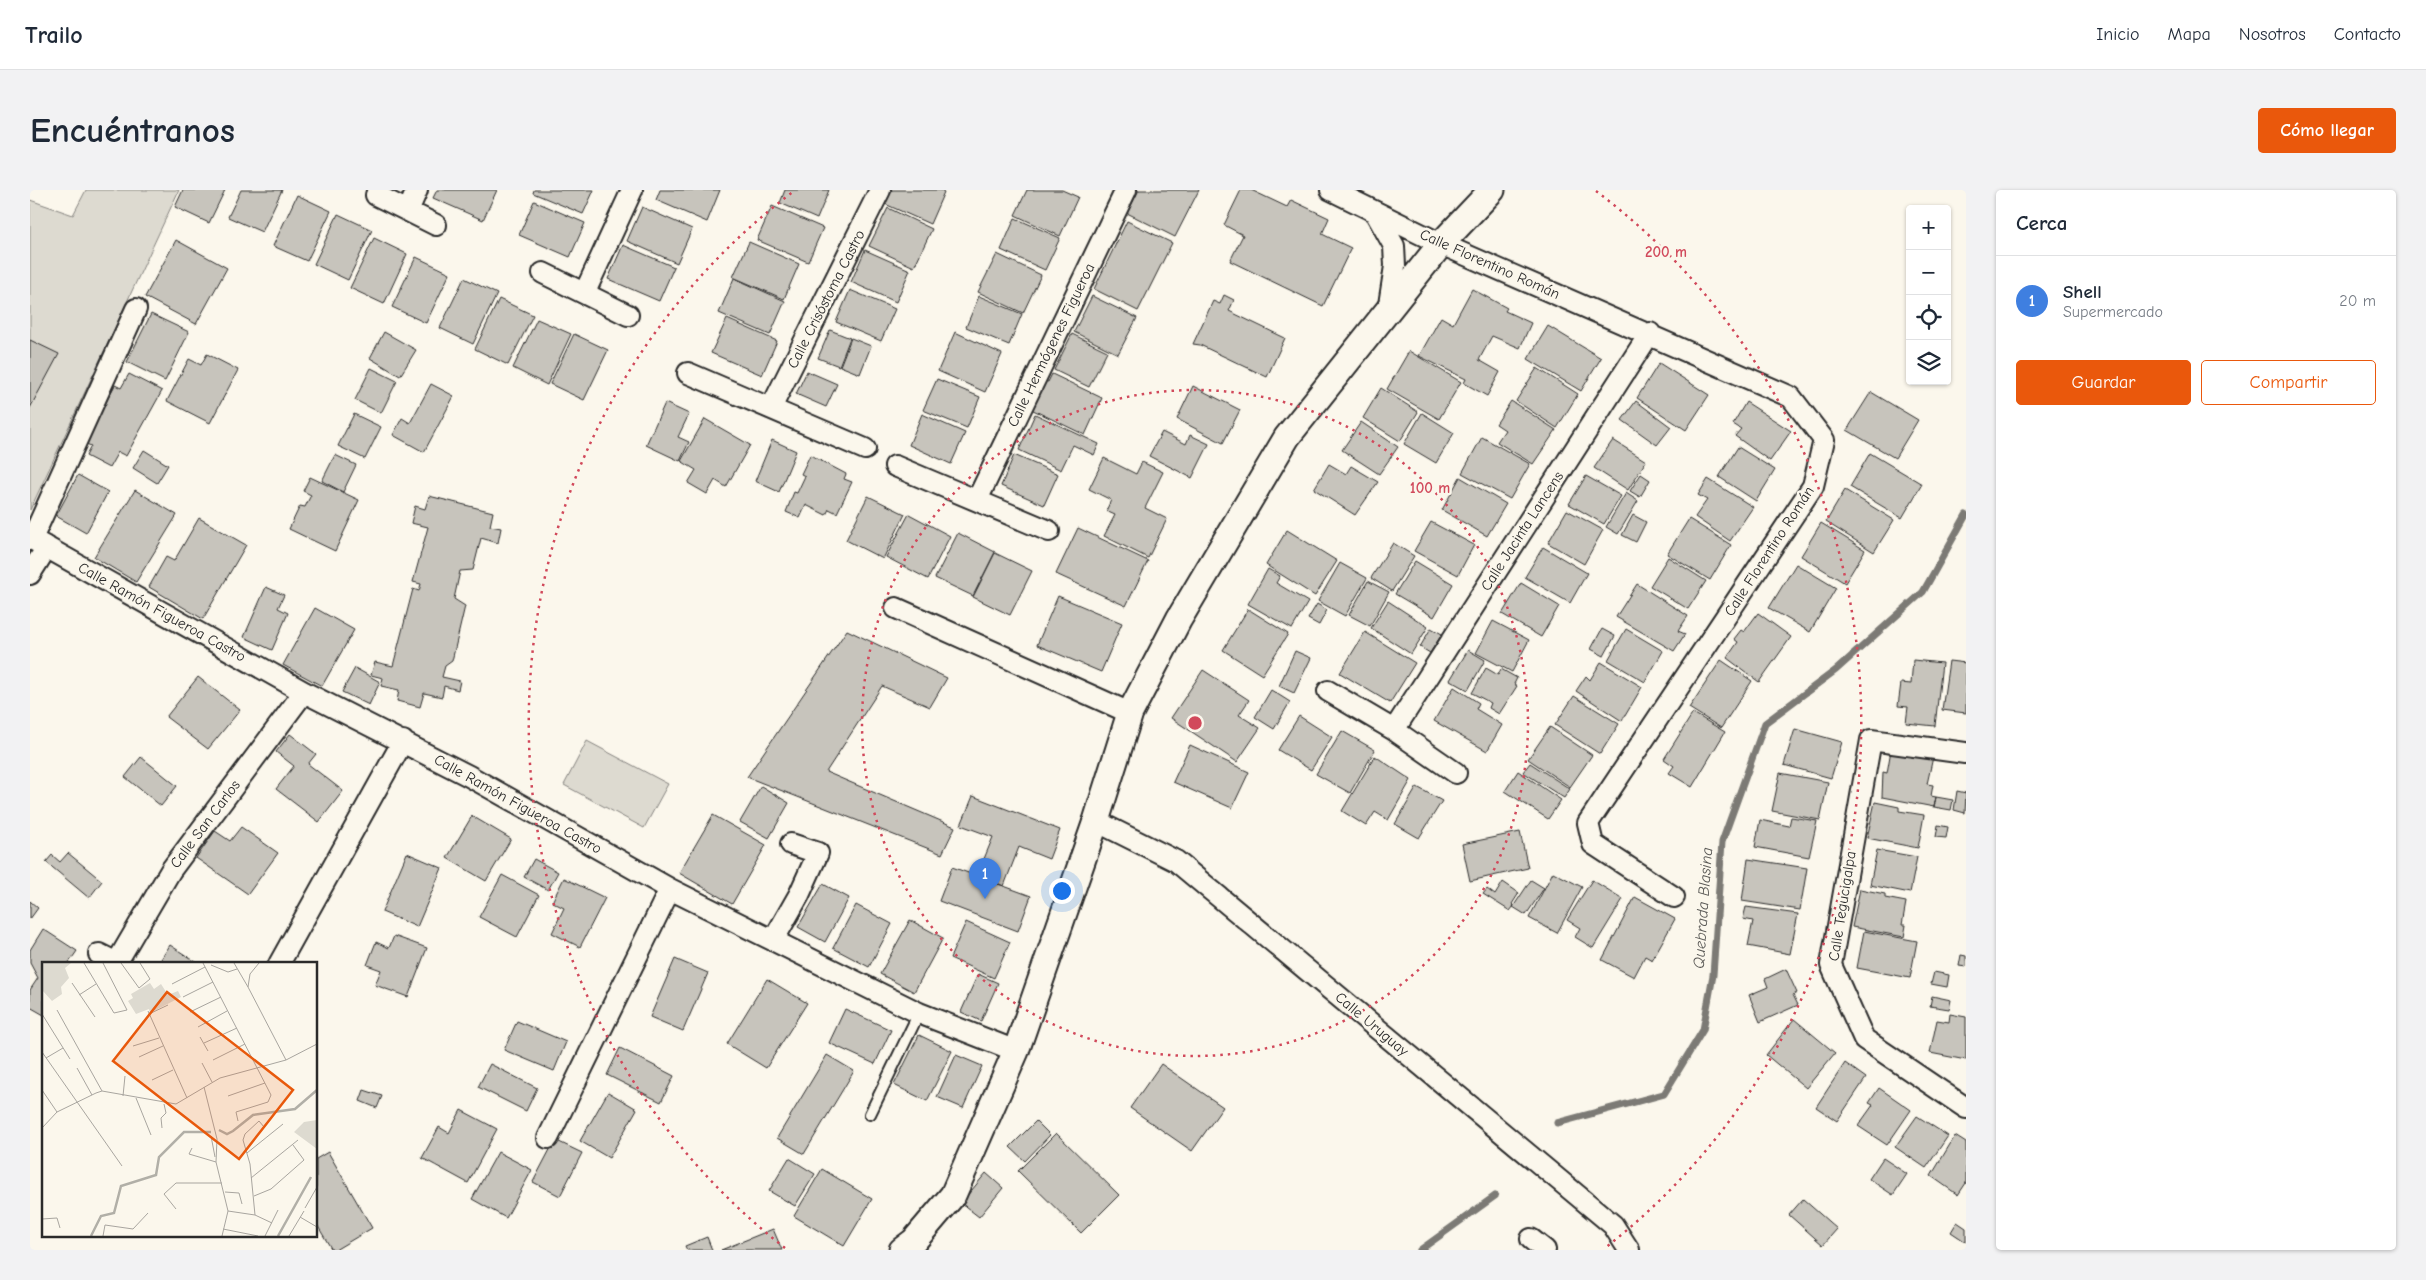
<!DOCTYPE html>
<html lang="es">
<meta charset="utf-8">
<style>
body{margin:0;font-family:"Comic Neue",sans-serif;background:#f2f2f3;color:#1f2937}
.controls{position:absolute;right:15px;top:15px;display:grid;overflow:hidden;border-radius:5px;box-shadow:0 1px 4px #0004}
.controls button{width:45px;height:45px;display:grid;place-items:center;padding:0;border:0;border-bottom:1px solid #e0e1e3;background:#fff;color:#1f2937;font:25px sans-serif}
.you{position:absolute;left:1031px;top:700px;width:18px;height:18px;margin:-12px;border:4px solid #fff;border-radius:50%;background:#1a73e8;box-shadow:0 0 0 8px #1a73e833}
.badge{display:grid;place-items:center;width:32px;height:32px;border-radius:50%;background:#ea580c;color:#fff;font-size:16px;font-weight:700}
.pin{position:absolute;translate:-50% -41px;filter:drop-shadow(0 1px 2px #0008)}
.pin::after{content:'';position:absolute;top:26px;width:18px;height:15px;background:inherit;clip-path:polygon(0 0,100% 0,50% 100%)}
.list{margin:0;padding:0;list-style:none}
h2{display:flex;justify-content:space-between;align-items:center;height:65px;margin:0;padding:0 20px;font-size:21px}
h2 small{font-size:16px;font-weight:400;color:#747a83}
.list li{display:grid;grid-template-columns:32px 1fr auto;gap:15px;align-items:center;box-sizing:border-box;height:90px;padding:0 20px;border-top:1px solid #e0e1e3}
.list b{display:block;font-size:19px;white-space:nowrap}
.list p{margin:0;font-size:16px;white-space:nowrap;color:#747a83}
.list em{font-size:16px;font-style:normal;color:#747a83}
.actions{display:flex;gap:10px;padding:15px 20px}
.actions a{flex:1;padding:11px 0;border:1px solid #ea580c;border-radius:5px;text-align:center;font-size:18px;color:#ea580c}
.actions .main{background:#ea580c;color:#fff}
.icon{flex:none;width:28px;height:28px;fill:none;stroke:currentColor;stroke-width:2;stroke-linecap:round;stroke-linejoin:round}
.map{position:relative;flex:none;width:1936px;height:1060px;overflow:hidden;border-radius:5px}
header{display:flex;align-items:center;gap:30px;box-sizing:border-box;height:70px;padding:0 25px;background:#fff;border-bottom:1px solid #e0e1e3}
header strong{font-size:24px}
nav{display:flex;gap:28px;margin-inline-start:auto;font-size:18px}
.intro{display:flex;align-items:center;justify-content:space-between;box-sizing:border-box;height:120px;padding:0 30px}
h1{margin:0;font-size:35px}
.button{padding:12px 22px;border-radius:5px;background:#ea580c;color:#fff;font-size:18px;font-weight:700}
main{display:flex;gap:30px;padding:0 30px}
aside{flex:1;background:#fff;border-radius:5px;box-shadow:0 1px 4px #0004}
.map>svg:first-child{display:block}
.green{fill:#dddad0;stroke:#84827e}
.lines{fill:none;stroke-linecap:round;stroke-linejoin:round}
.stream{stroke:#7b7a75;stroke-width:7}
.building{fill:#c7c4bc;stroke:#2b2b2b}
.service-casing{stroke:#2b2b2b;stroke-width:14}
.minor-casing{stroke:#2b2b2b;stroke-width:24}
.tertiary-casing{stroke:#2b2b2b;stroke-width:29}
.service{stroke:#fbf7ec;stroke-width:10}
.minor{stroke:#fbf7ec;stroke-width:20}
.tertiary{stroke:#fbf7ec;stroke-width:25}
.ring{fill:none;stroke:#d1495b;stroke-width:2.5;stroke-dasharray:2.5 5}
.labels{text-anchor:middle;dominant-baseline:central;stroke-width:5;stroke-linejoin:round;paint-order:stroke}
.street-label{font-size:15px;fill:#2b2b2b;stroke:#fbf7ec}
.water-label{font-size:16px;font-style:italic;fill:#5a5956;stroke:#fbf7ec}
.inset-river{fill:none;stroke:#b1afa7;stroke-width:2.5}
.inset-road{fill:none;stroke:#a8a59f;stroke-width:1}
.view{fill:#e8590c;fill-opacity:0.15;stroke:#e8590c;stroke-width:2.5}
.inset-edge{fill:none;stroke:#2b2b2b;stroke-width:2.5}
.centre{fill:#d1495b;stroke:#fbf7ec;stroke-width:2.5}
.ring-label{font-size:15px;text-anchor:middle;font-weight:bold;fill:#d1495b;stroke:#fbf7ec;stroke-width:5;stroke-linejoin:round;paint-order:stroke}
</style>
<header>
<strong>Trailo</strong>
<nav><a>Inicio</a><a>Mapa</a><a>Nosotros</a><a>Contacto</a></nav>
</header>
<div class="intro"><h1>Encuéntranos</h1><a class="button">Cómo llegar</a></div>
<main>
<div class="map">
<svg width="1936" height="1060" viewBox="0 0 1936 1060">
<rect width="100%" height="100%" fill="#fbf7ec"/>
<filter id="ink" filterUnits="userSpaceOnUse"><feTurbulence type="fractalNoise" baseFrequency=".02" numOctaves="2"/><feDisplacementMap in="SourceGraphic" scale="10" xChannelSelector="R" yChannelSelector="G"/><feConvolveMatrix kernelMatrix="1 2 1 2 8 2 1 2 1" color-interpolation-filters="sRGB"/></filter>
<g filter="url(#ink)">
<path class="green" d="M56,0H149L0,320V10L43,25Z
M557,551L638,594L614,638L534,595Z"/>
<g class="lines">
<path class="stream" d="M1527,933L1634,904L1673,840L1683,785L1692,652L1735,533L1806,480L1893,402L1936,325
M1390,1060L1465,1006"/>
</g>
<path class="building" d="M153,0H195L179,33L145,17Z
M211,0H252L232,42L198,27Z
M407,0H467L453,30L403,8Z
M504,0H564L553,24L503,3Z
M630,0H690L677,32L626,10Z
M755,0H799L787,29L750,13Z
M862,0H911L914,2L900,34L855,14Z
M997,0H1032L1048,7L1030,46L985,25Z
M1109,0H1169L1145,47L1097,23Z
M1211,0H1221L1257,17L1261,10L1299,28L1292,44L1321,58L1293,116L1200,71L1213,45L1194,35Z
M267,5L301,21L277,71L243,56Z
M504,11L555,33L540,67L489,45Z
M742,16L793,38L778,72L727,50Z
M612,17L662,39L647,73L597,51Z
M858,18L902,39L884,77L839,56Z
M308,24L342,40L318,90L284,74Z
M985,28L1030,48L1015,80L971,60Z
M1097,31L1142,53L1108,121L1064,99Z
M344,48L377,64L354,114L320,98Z
M146,50L197,78L166,134L115,107Z
M719,52L769,74L754,109L703,87Z
M593,55L644,77L629,111L578,89Z
M835,60L880,80L866,112L821,92Z
M967,64L1011,85L993,123L948,102Z
M386,67L420,83L396,133L362,117Z
M434,88L467,104L443,154L410,138Z
M704,88L755,111L740,145L689,123Z
M1442,99L1477,118L1475,121L1501,133L1490,158L1462,146L1449,170L1470,182L1457,206L1434,193L1436,189L1389,166L1411,127L1423,134Z
M820,100L865,119L851,151L806,132Z
M1194,105L1204,110L1199,121L1255,148L1237,187L1170,155L1163,154L1183,111L1190,114Z
M949,106L992,124L979,155L936,137Z
M1062,106L1107,128L1088,164L1044,142Z
M469,109L503,125L478,175L445,159Z
M121,124L159,142L135,191L97,172Z
M507,129L541,144L517,195L483,178Z
M697,129L747,151L732,185L681,163Z
M1518,136L1571,168L1551,201L1498,169Z
M800,140L820,148L809,176L788,168Z
M354,142L386,160L370,186L340,168Z
M925,142L972,164L955,202L908,181Z
M544,144L578,160L554,210L520,194Z
M1042,144L1077,161L1059,197L1024,180Z
M821,148L841,156L830,184L810,176Z
M0,150L29,164L0,218Z
M1379,161L1431,192L1409,229L1357,199Z
M177,164L208,180L180,233L137,211L159,169L171,175Z
M1629,173L1679,205L1656,240L1607,208Z
M341,178L367,191L351,223L325,210Z
M1507,178L1548,204L1527,238L1486,211Z
M777,181L807,194L796,217L766,204Z
M99,184L132,201L96,266L88,262L79,278L56,266L61,256L54,253L85,195L91,198Z
M1022,184L1072,208L1055,245L1001,219L1015,191L1018,192Z
M907,189L950,207L937,238L893,220Z
M401,194L424,206L394,262L363,245L372,228L380,233Z
M1163,196L1210,220L1193,253L1147,229Z
M1351,198L1388,222L1370,251L1333,228Z
M1841,202L1888,230L1865,268L1817,240Z
M1481,211L1526,240L1503,274L1467,252L1475,240L1466,234Z
M1606,211L1641,237L1627,255L1592,230Z
M1716,212L1761,241L1740,271L1705,246L1711,239L1703,234Z
M635,213L659,224L648,247L659,252L650,271L616,255Z
M1392,223L1424,243L1406,273L1374,254Z
M324,224L351,237L335,269L308,256Z
M892,224L935,243L921,274L879,255Z
M1005,224L1069,254L1064,265L1043,255L1031,280L989,260Z
M675,229L720,255L696,297L685,290L677,304L658,293L666,280L651,271Z
M1331,232L1368,257L1349,284L1312,260Z
M1132,242L1156,254L1160,245L1179,254L1162,288L1119,266Z
M1452,247L1500,274L1480,309L1432,283Z
M742,250L766,261L749,302L725,291Z
M1583,250L1616,271L1598,300L1564,278Z
M1708,257L1745,280L1726,311L1689,287Z
M114,260L138,275L127,293L103,278Z
M1840,263L1892,294L1872,328L1820,297Z
M305,265L326,275L313,302L292,291Z
M780,265L816,284L814,289L822,292L807,323L799,319L796,325L776,315L770,328L756,322L764,302L767,303L775,286L771,284Z
M984,265L1028,284L1014,315L971,296Z
M1074,268L1106,284L1112,272L1133,282L1115,318L1137,329L1118,368L1074,346L1085,325L1076,321L1081,310L1059,299Z
M1299,274L1316,284L1321,276L1348,292L1325,325L1284,299Z
M1611,284L1620,290L1610,307L1600,301Z
M48,285L78,302L56,343L26,326Z
M1556,286L1591,306L1574,334L1539,314Z
M280,287L329,310L305,361L259,339L270,316L275,317L281,305L273,301Z
M1430,287L1476,314L1457,346L1412,320Z
M1678,289L1723,317L1700,351L1665,327L1677,310L1668,305Z
M105,300L147,325L106,392L64,367Z
M1815,300L1864,330L1844,362L1796,332Z
M1596,303L1608,311L1588,344L1576,337Z
M399,306L463,322L460,336L471,338L468,353L451,348L443,380L430,381L424,409L435,416L422,471L415,476L412,487L430,491L428,500L414,496L412,507L394,503L390,517L367,511L369,500L351,496L353,488L341,485L345,472L363,476L383,399L389,401L391,394L383,392L398,337L381,333L385,316L395,319Z
M838,306L875,324L853,369L816,350Z
M1537,320L1573,340L1554,374L1518,353Z
M879,324L920,346L898,389L856,367Z
M1603,325L1616,332L1606,352L1592,345Z
M169,328L216,355L173,429L119,397L136,367L144,371Z
M1659,329L1701,355L1680,390L1637,364Z
M1401,332L1444,355L1428,385L1384,361Z
M1791,333L1835,360L1815,393L1771,366Z
M1048,338L1118,371L1096,416L1026,384Z
M1257,340L1307,371L1285,406L1236,375Z
M928,343L965,362L943,406L905,388Z
M1363,353L1384,366L1362,401L1341,388Z
M1513,357L1557,383L1540,413L1495,387Z
M965,363L1002,381L980,425L943,407Z
M1638,367L1676,391L1658,419L1620,396Z
M1385,371L1423,394L1404,427L1365,404Z
M1310,373L1337,388L1315,426L1288,411Z
M1766,374L1806,398L1780,442L1739,418Z
M1238,379L1250,386L1246,393L1278,412L1262,439L1218,414Z
M1338,391L1359,402L1340,436L1319,425Z
M1491,393L1529,416L1511,447L1472,424Z
M1607,394L1658,426L1648,441L1655,444L1644,461L1586,427Z
M236,397L254,405L248,418L258,423L242,460L214,447Z
M1028,406L1092,433L1071,482L1007,455Z
M1358,411L1398,437L1381,464L1341,438Z
M1287,414L1297,420L1289,435L1278,429Z
M285,418L324,440L292,496L253,475Z
M1218,419L1258,444L1232,485L1193,460Z
M1728,423L1761,447L1729,492L1697,468L1708,452L1704,449L1711,440L1714,442Z
M1463,431L1499,450L1482,482L1446,463Z
M1401,438L1412,444L1400,463L1390,457Z
M1572,439L1585,446L1574,466L1561,459Z
M1596,439L1633,461L1615,492L1578,470Z
M817,440L917,488L900,517L852,496L796,582L925,637L912,664L717,587Z
M1335,442L1385,473L1360,513L1310,483Z
M1438,460L1455,470L1438,500L1420,490Z
M1265,461L1281,468L1264,503L1249,496Z
M1691,470L1722,491L1691,538L1659,518Z
M1883,470L1912,473L1905,536L1876,533L1878,517L1868,516L1871,493L1881,494Z
M1919,471L1936,473V523L1912,520Z
M1571,472L1612,497L1592,531L1546,501L1556,486L1560,490Z
M325,478L350,492L339,515L312,502Z
M1456,478L1468,485L1471,479L1487,488L1484,494L1487,496L1469,524L1459,518L1461,513L1442,503Z
M1173,480L1219,510L1209,525L1230,538L1207,572L1141,528Z
M168,487L210,520L178,559L136,527Z
M1424,497L1449,513L1446,519L1472,535L1457,561L1404,531Z
M1241,500L1260,512L1244,539L1225,527Z
M1544,506L1589,534L1570,564L1525,535Z
M1663,523L1695,542L1662,597L1639,583L1644,576L1634,569Z
M1269,526L1302,547L1281,580L1248,560Z
M1520,537L1562,565L1540,597L1498,569Z
M1765,539L1812,552L1801,588L1754,575Z
M1312,541L1345,560L1320,603L1286,584Z
M260,544L286,564L278,574L313,601L289,632L246,599L264,576L246,562Z
M1160,555L1219,582L1202,618L1143,592Z
M1861,560L1903,567L1897,594L1903,595L1901,606L1906,607L1904,617L1852,607L1853,582L1857,583Z
M1345,566L1381,590L1358,630L1345,622L1336,636L1312,621Z
M111,567L147,596L131,616L95,587Z
M1500,573L1540,599L1534,608L1493,582Z
M1488,581L1531,610L1518,629L1475,601Z
M1750,583L1798,592L1790,630L1742,621Z
M731,596L759,613L739,648L710,632Z
M1387,597L1412,611L1389,648L1365,634Z
M1927,601L1936,603L1935,623L1924,620Z
M943,606L1030,640L1019,669L989,657L974,696L947,686L963,647L931,635Z
M1906,607L1923,610L1921,620L1904,617Z
M1845,612L1869,617V621L1894,625L1888,658L1837,648Z
M683,625L736,655L702,714L649,683Z
M442,626L481,649L456,691L417,668Z
M1761,627L1787,631L1779,667L1725,657L1730,630L1759,636Z
M1908,635L1918,637L1916,648L1906,647Z
M211,637L248,663L218,704L166,668L185,641L200,651Z
M1490,642L1498,678L1440,691L1432,654Z
M1847,660L1887,667L1880,703L1840,695Z
M38,663L72,691L59,708L16,672L22,665L30,672Z
M377,663L412,678L387,737L352,722Z
M504,669L528,682L518,700L494,687Z
M1718,669L1777,678L1770,720L1712,711Z
M922,677L1001,706L988,741L909,711Z
M1523,682L1552,697L1527,743L1499,728Z
M472,685L509,705L487,747L449,727Z
M534,688L575,708L550,757L522,743L534,718L522,712Z
M1501,690L1514,698L1496,725L1483,717Z
M1562,690L1593,709L1563,758L1545,747L1550,738L1537,730Z
M1473,692L1489,703L1482,714L1484,716L1480,721L1453,704L1457,699L1465,705Z
M793,694L819,708L795,752L768,737Z
M1830,699L1855,704V708L1876,712L1872,735H1876L1874,747L1822,737Z
M1605,707L1645,729L1622,770L1615,766L1604,787L1572,770Z
M0,711L8,718L0,729Z
M826,715L862,734L839,777L803,758Z
M1716,717L1768,724L1760,764L1718,756L1723,731L1713,729Z
M880,730L913,748L884,802L850,784Z
M936,732L980,752L964,788L920,768Z
M13,739L47,761L38,774H14V825L0,817V800L8,788L0,773V760Z
M1834,741L1887,751L1880,788L1827,778Z
M364,746L397,758L378,807L345,795L351,780L337,775L346,752L359,758Z
M140,755L169,774H128Z
M1931,765L1936,766V777L1929,776Z
M645,769L678,783L653,841L620,827Z
M1756,779L1767,803L1763,805L1768,815L1730,832L1719,805L1738,797L1735,789Z
M1904,782L1919,785L1917,797L1901,794Z
M948,784L968,793L951,831L931,822Z
M737,789L777,813L736,878L697,854Z
M1902,806L1921,810L1919,819L1900,816Z
M815,819L861,840L845,874L799,853Z
M1920,824L1936,827V870L1900,863L1907,830L1919,832Z
M1764,829L1805,863L1776,898L1736,865Z
M487,831L536,852L524,881L474,860Z
M889,845L922,861L897,911L864,895Z
M590,858L644,886L631,912L577,885Z
M797,865L824,881L774,964L747,948Z
M926,865L952,876L933,918L907,907Z
M1815,873L1836,888L1807,931L1786,917Z
M460,874L507,898L496,921L448,897Z
M1131,874L1193,917L1162,961L1100,918Z
M1849,898L1881,920L1857,955L1828,936L1843,915L1839,913Z
M334,900L352,906L347,918L330,911Z
M578,902L607,919L579,968L550,951Z
M431,920L467,939L438,993L392,968L409,937L419,943Z
M1887,926L1918,946L1896,978L1865,957Z
M1006,931L1020,945L995,971L980,957Z
M1026,943L1089,1005L1051,1043L988,981Z
M1925,946L1936,953V993L1928,1005L1901,986Z
M525,950L552,963L530,1006L503,992Z
M298,962L342,1038L305,1060H302L286,1033V969Z
M468,962L502,980L476,1028L442,1009Z
M759,968L785,984L765,1016L739,1001Z
M1853,968L1877,984L1863,1005L1839,989Z
M792,979L842,1009L814,1056L764,1026Z
M956,983L973,998L949,1027L931,1013Z
M1773,1009L1807,1039L1793,1055L1759,1025Z
M1927,1032L1936,1038V1052L1921,1042Z
M743,1039L752,1060H691Z
M677,1047L682,1060H657L655,1056Z"/>
<g class="lines">
<defs>
<path id="service" d="M840,924L889,823"/>
<path id="minor" d="M1301,0L1411,54L1761,207L1794,250L1783,296L1558,633L1563,654L1644,707
M346,5L406,35
M378,21L387,0
M1345,22L1364,56L1365,76L1358,121
M513,83L598,125
M555,102L602,0
M658,183L835,259
M741,218L850,0
M865,276L1019,341
M947,310L1096,0
M0,348L274,502L439,586L640,699L889,823L986,861
M2,349L106,119
M0,384L17,357
M866,418L1100,523
M1298,501L1364,540L1426,583
M1364,540L1620,143
M1935,563L1841,550L1801,775L1834,849L1936,918
M1066,631L1146,671L1583,1035L1599,1060
M744,749L769,705L788,663L761,654
M69,764L89,774
M87,772L141,680L274,502
M249,774L373,551
M518,948L640,699
M1501,1049L1515,1060"/>
<path id="tertiary" d="M872,1060L884,1051L923,1005L986,861L1066,631L1100,523L1149,429L1257,247L1411,54L1462,0"/>
</defs>
<use href="#service" class="service-casing"/>
<use href="#minor" class="minor-casing"/>
<use href="#tertiary" class="tertiary-casing"/>
<use href="#service" class="service"/>
<use href="#minor" class="minor"/>
<use href="#tertiary" class="tertiary"/>
</g>
</g>
<g class="ring">
<circle cx="1165" cy="533" r="333"/>
<path d="M755 1058A666 666 0 0 1 764 1M1566 1A666 666 0 0 1 1575 1058"/>
</g>
<g class="labels">
<g class="street-label">
<text transform="translate(1460 74) rotate(24)">Calle Florentino Román</text>
<text transform="translate(796 109) rotate(-63)">Calle Crisóstoma Castro</text>
<text transform="translate(1021 155) rotate(-64)">Calle Hermógenes Figueroa</text>
<text transform="translate(1492 341) rotate(-57)">Calle Jacinta Lancens</text>
<text transform="translate(1739 361) rotate(-57)">Calle Florentino Román</text>
<text transform="translate(132 422) rotate(29)">Calle Ramón Figueroa Castro</text>
<text transform="translate(488 614) rotate(29)">Calle Ramón Figueroa Castro</text>
<text transform="translate(175 634) rotate(-53)">Calle San Carlos</text>
<text transform="translate(1812 716) rotate(-81)">Calle Tegucigalpa</text>
<text transform="translate(1342 834) rotate(40)">Calle Uruguay</text>
</g>
<g class="water-label">
<text transform="translate(1673 718) rotate(-86)">Quebrada Blasina</text>
</g>
</g>
<g transform="translate(12 772)">
<rect width="275" height="275" fill="#fbf7ec"/>
<path d="M0,1H29L23,6L27,16L19,25L20,32L10,39L0,28ZM108,21L112,27L119,22L126,33L136,29L139,35L108,51L107,47L94,52L86,39L91,36L89,32ZM275,158V187L252,170L262,160Z" fill="#dddad0"/>
<path class="inset-river" d="M177,168L185,172L191,169L211,153L253,147L275,128M49,274L59,254L72,251L79,224L114,213L117,195L142,170H169M236,274L269,215"/>
<path class="inset-road" d="M42,1L72,51L85,48L61,1M79,1L97,26L108,17L98,1M161,1L229,133L226,140L194,150L196,159M192,1L206,25M217,1L208,12L206,25L244,98M169,3L186,10L195,7M30,21L53,55M130,22L163,5M37,33L54,22M141,35L171,20M15,48L60,129M106,49L145,136M148,50L179,35M0,52L28,97M107,52L126,43M156,65L185,49M158,75L166,89M162,81L195,66M91,84L117,76M0,90L80,204M97,95L121,84M4,96L21,86M171,98L203,82M160,101L170,120M35,106L50,133M110,118L131,108M162,125L175,177L174,200L186,249L180,274M0,128L15,150M81,134L83,114M186,134L223,121M94,136L109,173M0,166L15,150L54,131L60,129L134,142L178,116L244,98L275,82M120,166L119,156L124,151L122,142M169,174L173,195M150,186L147,192L174,200M205,191L241,162M209,216L256,178M183,230L197,231L200,242M212,234L229,227L262,198L251,183M263,246L275,225M134,247L122,232L134,221H180M186,249L213,253L230,261M213,253L208,202L201,178L203,172L217,159L222,165M258,255L275,265M0,257L15,256L18,266M181,267L216,274M61,274L63,263L91,267L106,251M223,274L236,248M247,274L262,249"/>
<path class="view" d="M125,30L251,128L197,197L71,99Z"/>
<rect width="275" height="275" class="inset-edge"/>
</g>
<circle cx="1165" cy="533" r="8" class="centre"/>
<g class="ring-label">
<text x="1636" y="67">200 m</text>
<text x="1400" y="303">100 m</text>
</g>
</svg>
<div class="controls">
<button>+</button>
<button>−</button>
<button><svg class="icon" aria-label="locate" viewBox="0 0 24 24"><circle cx="12" cy="12" r="6"/><path d="M12 2v4M12 18v4M2 12h4M18 12h4"/></svg></button>
<button><svg class="icon" aria-label="layers" viewBox="0 0 24 24"><path d="M12 4l9 5-9 5-9-5zM3 14l9 5 9-5"/></svg></button>
</div>
<div class="you"></div>
<div class="pin badge" style="left:955px;top:709px;background:#3f7fe0">1</div>
</div>
<aside>
<h2>Cerca<small></small></h2>
<ul class="list">
<li><span class="badge" style="background:#3f7fe0">1</span><div><b>Shell</b><p>Supermercado</p></div><em>20 m</em></li>
</ul>
<div class="actions"><a class="main">Guardar</a><a>Compartir</a></div>
</aside>
</main>
